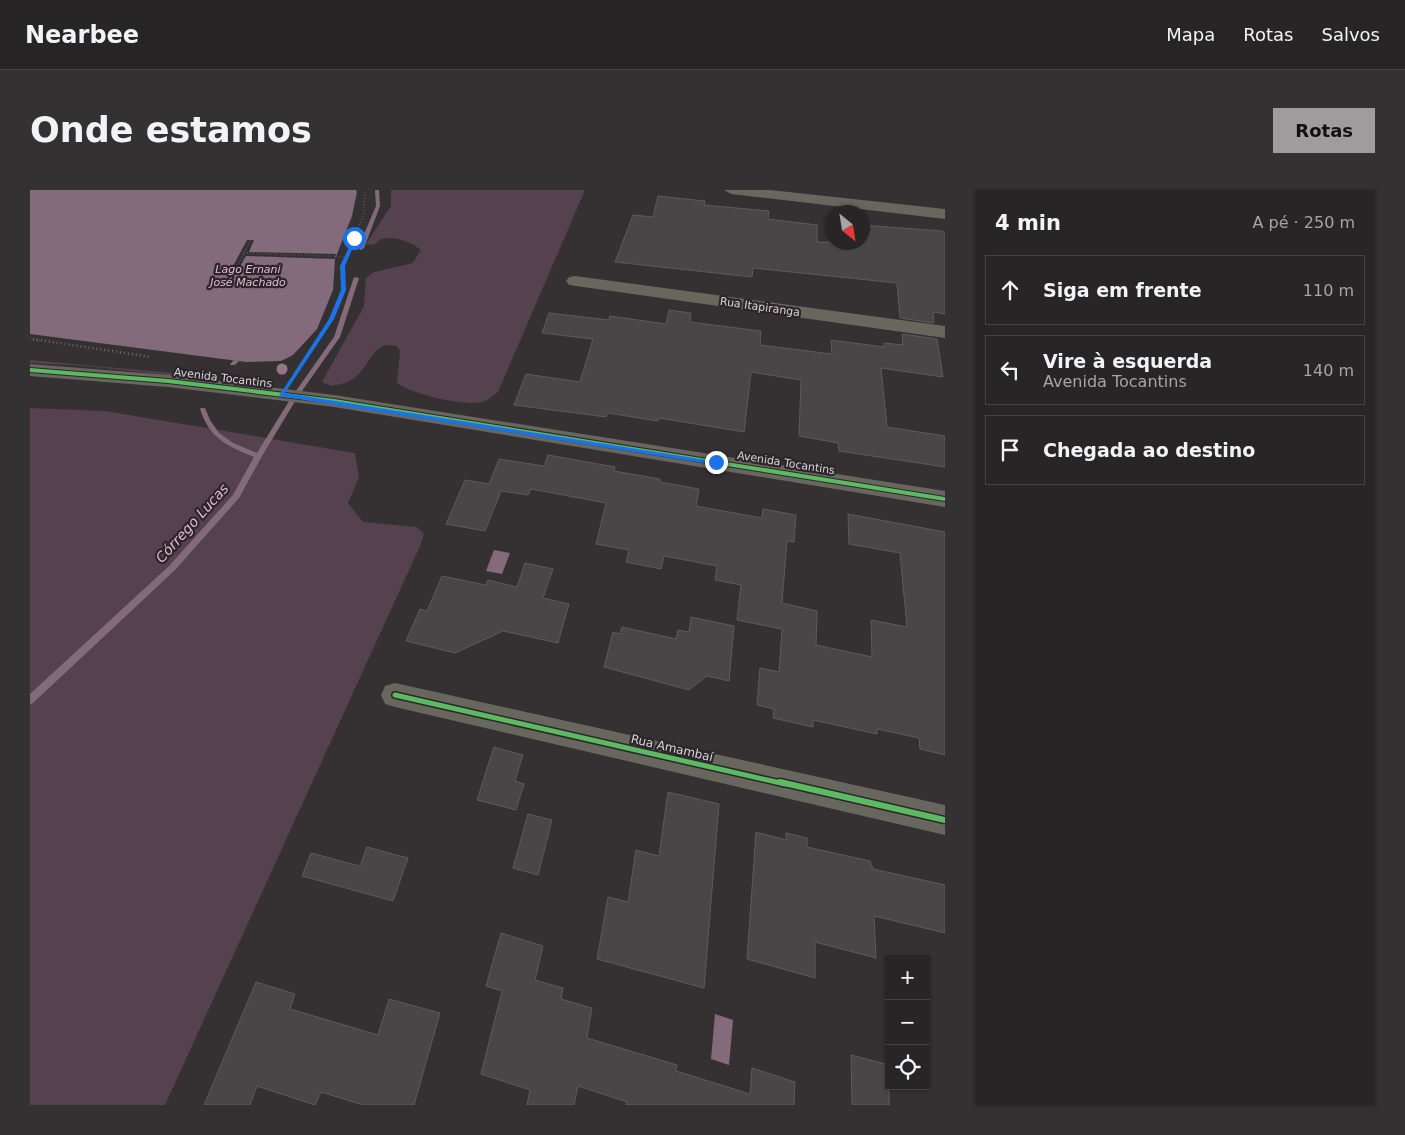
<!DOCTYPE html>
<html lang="pt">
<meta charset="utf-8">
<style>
body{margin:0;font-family:"DejaVu Sans",sans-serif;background:#343132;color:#f1f3f6}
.controls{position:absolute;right:15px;bottom:15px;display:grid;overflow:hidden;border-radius:0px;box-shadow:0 1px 4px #0004}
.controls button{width:45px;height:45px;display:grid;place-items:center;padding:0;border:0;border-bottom:1px solid #444243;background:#282526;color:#f1f3f6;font:25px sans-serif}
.compass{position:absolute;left:795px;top:15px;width:45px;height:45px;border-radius:50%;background:#282526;box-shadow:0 1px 4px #0004;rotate:150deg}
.stop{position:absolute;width:15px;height:15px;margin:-11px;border:4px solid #1a73e8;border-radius:50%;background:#fff}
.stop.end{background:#1a73e8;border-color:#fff;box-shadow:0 1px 5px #0008}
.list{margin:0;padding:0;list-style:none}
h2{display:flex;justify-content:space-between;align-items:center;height:65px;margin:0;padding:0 20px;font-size:21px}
h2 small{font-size:16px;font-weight:400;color:#a5a5a7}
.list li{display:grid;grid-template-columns:32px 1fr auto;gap:15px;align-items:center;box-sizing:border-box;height:70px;margin:0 10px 10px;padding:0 10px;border:1px solid #444243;border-radius:0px}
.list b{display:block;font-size:19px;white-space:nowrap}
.list p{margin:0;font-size:16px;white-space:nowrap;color:#a5a5a7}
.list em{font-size:16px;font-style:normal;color:#a5a5a7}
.icon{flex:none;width:28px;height:28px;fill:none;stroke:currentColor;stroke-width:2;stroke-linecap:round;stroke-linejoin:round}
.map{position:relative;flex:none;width:915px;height:915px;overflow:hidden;border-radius:0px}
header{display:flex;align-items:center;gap:30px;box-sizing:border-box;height:70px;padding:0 25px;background:#282526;border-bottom:1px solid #444243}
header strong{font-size:24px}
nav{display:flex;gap:28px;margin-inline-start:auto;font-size:18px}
.intro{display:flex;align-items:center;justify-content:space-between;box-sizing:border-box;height:120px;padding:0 30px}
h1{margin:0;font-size:35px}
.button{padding:12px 22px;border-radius:0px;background:#a09c9e;color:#111;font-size:18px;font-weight:700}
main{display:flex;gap:30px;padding:0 30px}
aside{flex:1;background:#282526;border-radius:0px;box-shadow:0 1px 4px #0004}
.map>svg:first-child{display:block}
.green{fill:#56414f}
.water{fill:#846b7b}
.pier{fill:#353133}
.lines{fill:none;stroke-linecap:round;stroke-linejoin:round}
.stream{fill:#846b7b;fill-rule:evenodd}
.building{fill:#494647;stroke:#5e5a5c}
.path-far1{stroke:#6d6c67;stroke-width:2;stroke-dasharray:0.5 2.5;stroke-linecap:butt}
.path{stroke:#6d6c67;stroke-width:2.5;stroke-dasharray:1 3;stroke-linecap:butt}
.minor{fill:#67675e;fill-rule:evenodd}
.tertiary{fill:#67675e;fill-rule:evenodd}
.cycleway-far2-casing{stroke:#2c262a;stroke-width:6}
.cycleway-far1-casing{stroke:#2c262a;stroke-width:8}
.cycleway-casing{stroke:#2c262a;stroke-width:9}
.cycleway-far2{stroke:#5cba63;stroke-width:4}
.cycleway-far1{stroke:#5cba63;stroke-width:5}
.cycleway{stroke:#5cba63;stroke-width:6}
.tree{fill:#947689}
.route{fill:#1a73e8}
.labels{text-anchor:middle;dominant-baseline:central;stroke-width:4.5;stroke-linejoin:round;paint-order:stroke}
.far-water-label{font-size:11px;font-style:italic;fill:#e8b6d7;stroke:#2c262a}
.far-street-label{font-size:11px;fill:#d9d5d8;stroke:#2c262a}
.street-label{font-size:12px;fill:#d9d5d8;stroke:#2c262a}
.water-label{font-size:14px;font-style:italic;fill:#e8b6d7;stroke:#2c262a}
</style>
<header>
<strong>Nearbee</strong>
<nav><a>Mapa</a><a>Rotas</a><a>Salvos</a></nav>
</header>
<div class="intro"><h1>Onde estamos</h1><a class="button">Rotas</a></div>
<main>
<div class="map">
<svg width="915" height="915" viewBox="0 0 915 915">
<rect width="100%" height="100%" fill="#353133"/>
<path class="green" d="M361,0H555L468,202C464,205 459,209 455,211C437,218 382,204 367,193L370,161L367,156C345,150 341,171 329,184C321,192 312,194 301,196L292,192L334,116L336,88L344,82L383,73L391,60C383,53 364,45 352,49C348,51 346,54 342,55L336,54L361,16Z
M0,170L164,185L183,190L57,176L0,173Z
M0,218L75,221L325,263L329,287L318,313L333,332L387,337L394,344L390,356L135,915H0Z"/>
<path class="water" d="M0,0H326L327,2L322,26L305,69L303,100L287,139L263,165L251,171L216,172L0,144Z
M464,360L480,363L472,384L456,381Z
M685,824L703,830L699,875L681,869Z"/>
<path class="pier" d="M217,50H224L219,62L306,64L305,69L216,66L209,78H202Z"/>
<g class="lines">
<path class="stream" d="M345,0H349L350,16L334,58L331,60L328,58L346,16Z
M324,87L329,88L310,147L267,208L232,266L209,308L145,380L3,513L0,514V504L139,376L203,305L224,267C196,255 180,249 170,219L171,218H175L180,230L189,243L203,253L227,263L261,208L304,147Z
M204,170L209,171L205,175H201L200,174Z"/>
</g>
<path class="building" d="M628,6L675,11L674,15L739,21L738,29L787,35V52H832V35L912,41L915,43V124L903,122L904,133L870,128L867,93L723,78L722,87L585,72L603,25L623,27Z
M639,120L661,123L660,132L731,141L730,155L802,164L801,150L854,157V153L873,155L872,144L907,149L913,187L851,178L857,237L915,246V277L809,261L808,253L769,246L771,190L721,182L714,242L629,228L628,231L578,223L576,227L484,215L496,184L550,192L563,149L512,143L519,123L579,130L580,126L636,134Z
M518,265L585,277L584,281L630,289V292L669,299L666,316L732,328L733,319L766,325L764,352L757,351L752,413L787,421L786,455L842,467L841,430L877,437L870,363L819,354L818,324L915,342V565L890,559L889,548L847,539V544L783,530V537L743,528L744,519L727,515L730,478L749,482L752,439L707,430L711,395L685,390L687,376L634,366L631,379L596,372L599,360L566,354L576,313L501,299L498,305L471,301L455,341L416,334L435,290L459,294L469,269L514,276Z
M495,373L523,379L513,408L539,414L528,453L473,441L425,463L376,451L390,419L397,421L412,386L456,395L458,390L487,397Z
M661,427L704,436L699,491L677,486L659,500L574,477L583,442L590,444L592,437L646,449L648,440L659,442Z
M464,557L493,565L485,591L494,594L486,620L447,610Z
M638,602L689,614L674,798L567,769L578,707L598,712L606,660L629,666Z
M498,624L522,630L508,685L483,678Z
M726,642L756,650V643L777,648V657L840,671L843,679L915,695V743L844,726L846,768L785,752V788L717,769Z
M337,657L378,668L363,711L272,686L281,663L330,676Z
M471,743L513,756L505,790L533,798L531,809L562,818L557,848L647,875L646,881L720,904L722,878L765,892L764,915H596L597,912L548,896L544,915H497L500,900L451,884L472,801L456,796Z
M226,792L265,804L260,819L348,845L359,809L410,823L384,915H333L291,902L285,915L227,896L220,915H174Z
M821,865L859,875V915H822Z"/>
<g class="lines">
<path class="path-far1" d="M214,63L317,67
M206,78L221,50
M0,149L11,151
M287,151L302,129L314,100L313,77L334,23L335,0"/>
<path class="path" d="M3,149L121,167
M264,185L288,149"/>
<path class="minor" d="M694,0H740L915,19V29L701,4Z
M545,86L915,136V148L539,95L536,91L539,87Z
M365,493L915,615V645L365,517L355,514L351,505L355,496Z"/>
<path class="tertiary" d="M0,174L138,185L304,205L915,301V317L304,217L138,197L0,186Z"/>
<defs>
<path id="cycleway-far2" d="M0,180L138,191L304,211L915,309"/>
<path id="cycleway-far1" d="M365,505L755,594"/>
<path id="cycleway" d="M750,592L915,630"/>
</defs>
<use href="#cycleway-far2" class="cycleway-far2-casing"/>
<use href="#cycleway-far1" class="cycleway-far1-casing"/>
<use href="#cycleway" class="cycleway-casing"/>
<use href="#cycleway-far2" class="cycleway-far2"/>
<use href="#cycleway-far1" class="cycleway-far1"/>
<use href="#cycleway" class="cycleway"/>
</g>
<circle class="tree" cx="252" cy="179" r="5.5"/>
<path class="route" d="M324,47L327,48L315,76L316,100L304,129L255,203L689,272L686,275L249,206L299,129L311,100L310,76Z"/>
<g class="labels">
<g class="far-water-label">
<text x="218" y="79">Lago Ernani<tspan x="218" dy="13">José Machado</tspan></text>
</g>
<g class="far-street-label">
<text transform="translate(730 117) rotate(8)">Rua Itapiranga</text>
<text transform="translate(193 188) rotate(7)">Avenida Tocantins</text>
<text transform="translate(756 273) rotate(9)">Avenida Tocantins</text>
</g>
<g class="street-label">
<text transform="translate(642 558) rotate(13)">Rua Amambaí</text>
</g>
<g class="water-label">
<text transform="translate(162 333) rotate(-48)">Córrego Lucas</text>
</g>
</g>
</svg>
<div class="controls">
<button>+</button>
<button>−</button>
<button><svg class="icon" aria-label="locate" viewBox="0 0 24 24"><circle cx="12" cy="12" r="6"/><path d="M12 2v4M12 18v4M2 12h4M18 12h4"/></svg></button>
</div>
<svg class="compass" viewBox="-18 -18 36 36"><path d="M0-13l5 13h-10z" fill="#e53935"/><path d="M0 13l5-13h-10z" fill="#a5a5a7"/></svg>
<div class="stop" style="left:324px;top:48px"></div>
<div class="stop end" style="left:686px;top:272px"></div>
</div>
<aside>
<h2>4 min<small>A pé · 250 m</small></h2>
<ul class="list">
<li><svg class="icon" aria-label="ahead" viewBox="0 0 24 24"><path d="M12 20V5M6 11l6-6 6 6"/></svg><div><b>Siga em frente</b></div><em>110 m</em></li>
<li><svg class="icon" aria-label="left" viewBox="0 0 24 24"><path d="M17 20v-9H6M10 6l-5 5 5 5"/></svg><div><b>Vire à esquerda</b><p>Avenida Tocantins</p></div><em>140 m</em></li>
<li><svg class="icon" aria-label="arrive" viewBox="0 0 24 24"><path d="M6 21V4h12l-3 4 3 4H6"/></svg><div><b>Chegada ao destino</b></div></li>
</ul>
</aside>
</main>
